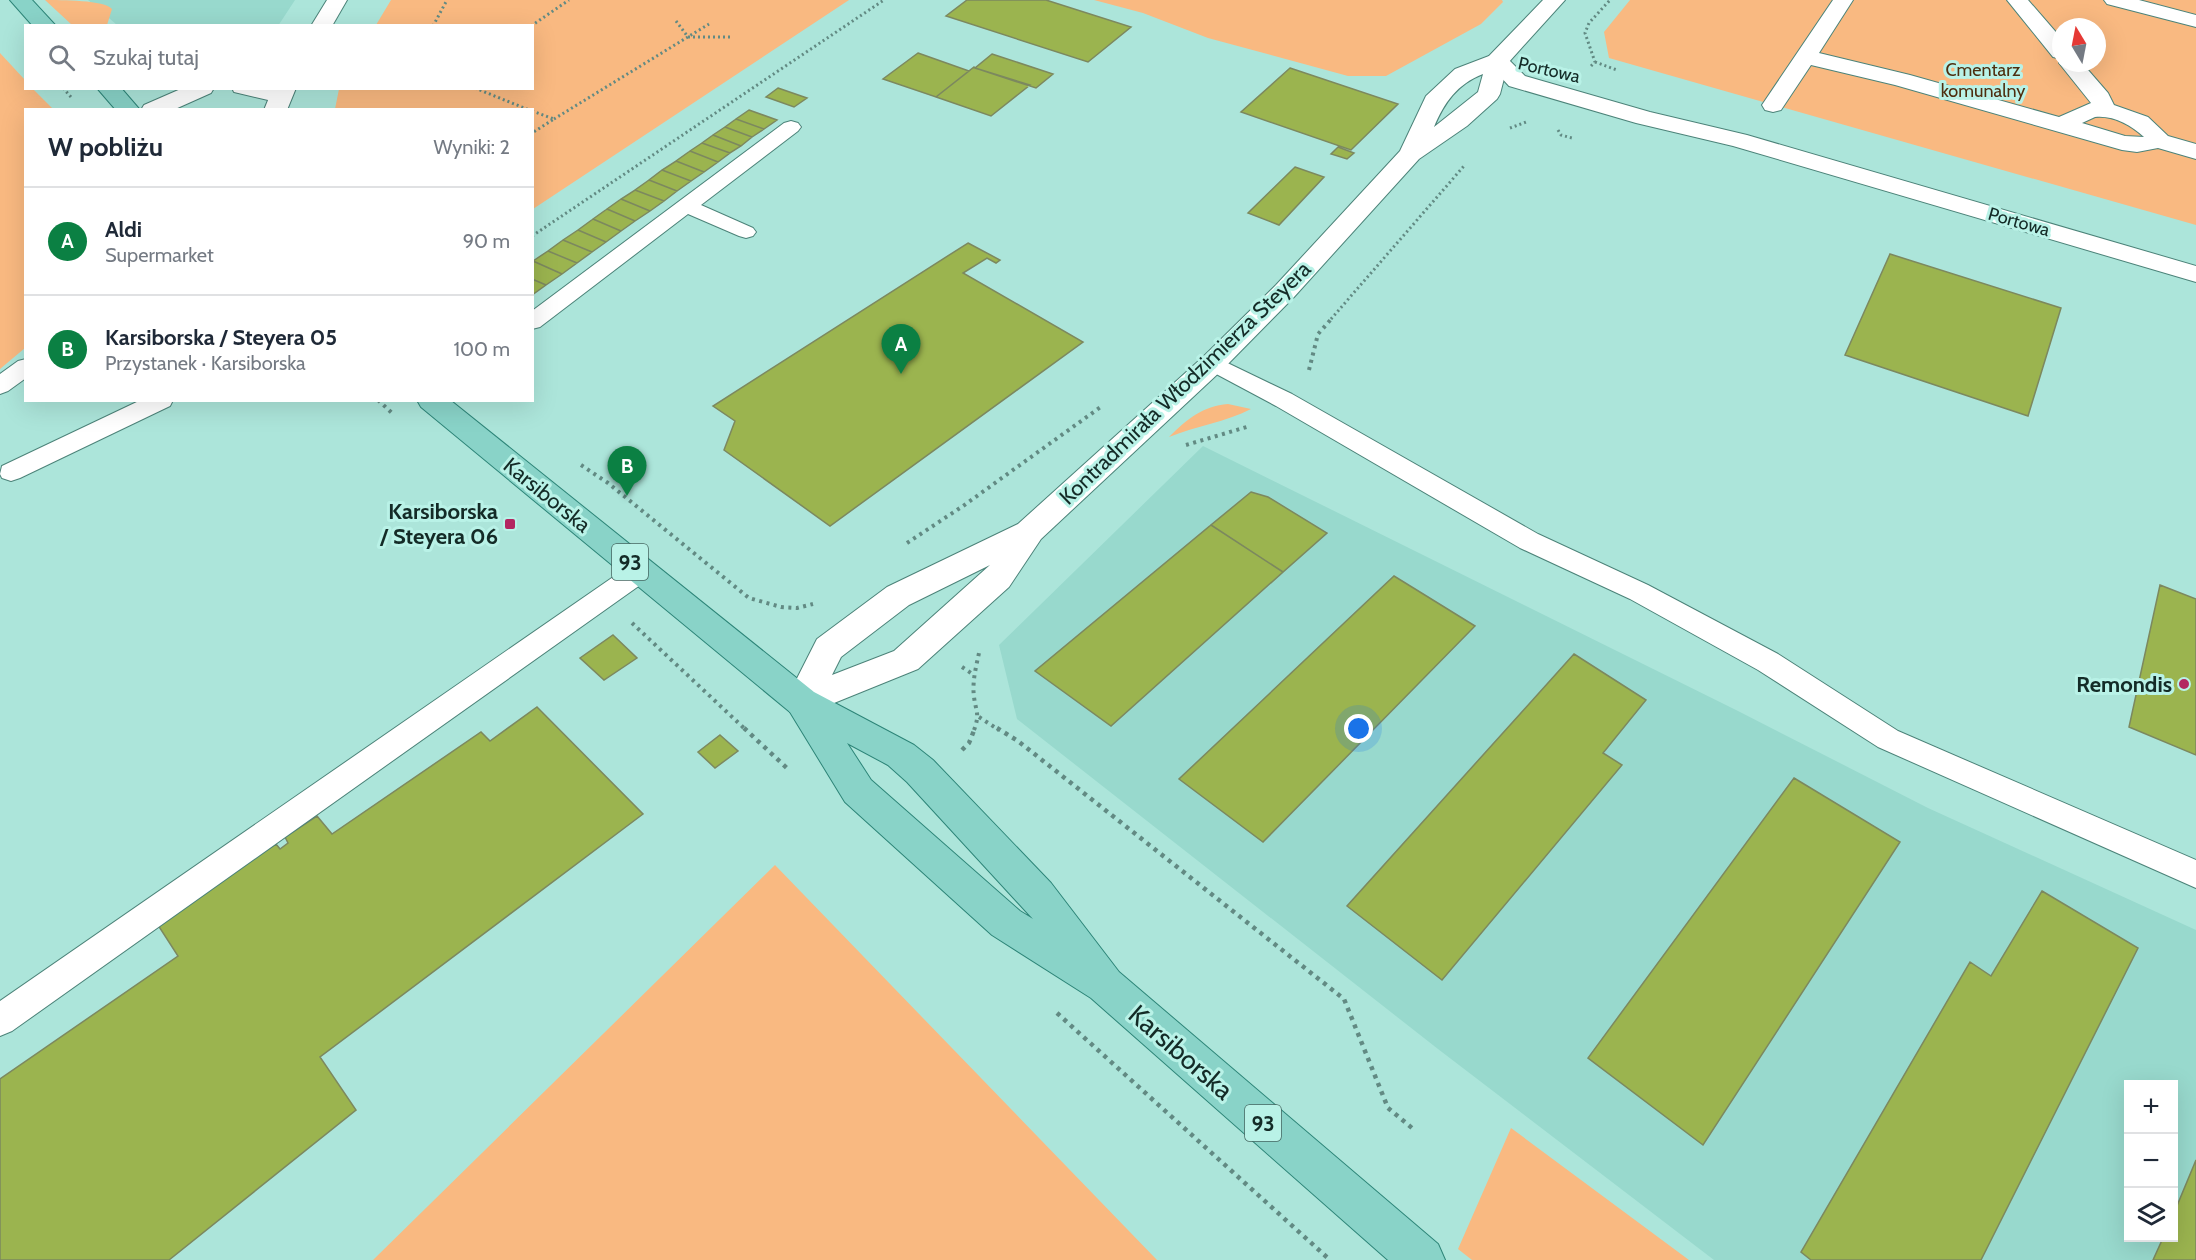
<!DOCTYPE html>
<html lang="pl">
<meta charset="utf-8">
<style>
body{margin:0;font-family:Cabin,sans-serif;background:#f6f6f7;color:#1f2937}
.controls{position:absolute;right:18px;bottom:18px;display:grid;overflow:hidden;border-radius:0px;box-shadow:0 6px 24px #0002}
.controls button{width:54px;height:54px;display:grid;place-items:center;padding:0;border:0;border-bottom:2px solid #e0e1e3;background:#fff;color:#1f2937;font:30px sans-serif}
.compass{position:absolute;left:2052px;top:18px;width:54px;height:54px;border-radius:50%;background:#fff;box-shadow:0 6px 24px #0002;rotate:350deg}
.you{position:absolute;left:1359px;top:729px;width:21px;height:21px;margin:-15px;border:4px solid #fff;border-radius:50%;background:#1a73e8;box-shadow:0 0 0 9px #1a73e833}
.badge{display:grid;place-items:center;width:39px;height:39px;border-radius:50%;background:#0b8043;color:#fff;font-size:20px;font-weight:700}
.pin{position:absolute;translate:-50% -50px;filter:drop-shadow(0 2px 3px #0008)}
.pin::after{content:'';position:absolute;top:32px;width:21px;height:18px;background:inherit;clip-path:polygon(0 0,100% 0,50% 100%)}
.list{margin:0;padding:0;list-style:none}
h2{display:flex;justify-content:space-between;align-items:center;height:78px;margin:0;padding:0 24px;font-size:26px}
h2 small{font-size:20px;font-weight:400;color:#747a83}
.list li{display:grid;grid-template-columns:39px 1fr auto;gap:18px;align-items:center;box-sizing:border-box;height:108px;padding:0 24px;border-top:2px solid #e0e1e3}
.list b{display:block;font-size:22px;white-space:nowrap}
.list p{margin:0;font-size:20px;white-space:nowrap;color:#747a83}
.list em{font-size:20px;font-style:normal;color:#747a83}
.icon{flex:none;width:33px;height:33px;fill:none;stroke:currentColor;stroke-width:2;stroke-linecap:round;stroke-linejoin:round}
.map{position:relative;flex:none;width:2196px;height:1260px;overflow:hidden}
.search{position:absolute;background:#fff;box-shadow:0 6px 24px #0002;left:24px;top:24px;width:510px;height:66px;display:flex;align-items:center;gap:15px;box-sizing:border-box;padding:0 21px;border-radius:0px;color:#747a83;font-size:22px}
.panel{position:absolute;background:#fff;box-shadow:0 6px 24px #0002;left:24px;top:108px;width:510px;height:294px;border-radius:0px}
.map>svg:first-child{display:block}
.built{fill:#98d9cd;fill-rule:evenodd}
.green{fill:#f9b981;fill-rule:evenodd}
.building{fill:#9bb44f;stroke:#7c885f;stroke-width:1.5}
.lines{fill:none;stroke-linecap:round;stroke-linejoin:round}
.service-casing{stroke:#4c8379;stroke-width:2}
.pedestrian-casing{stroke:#4c8379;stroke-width:2}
.minor-casing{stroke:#4c8379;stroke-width:2}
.tertiary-casing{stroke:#4c8379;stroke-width:2}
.primary-casing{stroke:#2d8578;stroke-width:2}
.path-far2{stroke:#628a83;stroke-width:3;stroke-dasharray:2 3;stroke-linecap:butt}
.path-far1{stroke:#628a83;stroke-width:4;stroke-dasharray:3 4.5;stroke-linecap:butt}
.path{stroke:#628a83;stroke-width:4.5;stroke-dasharray:4 5;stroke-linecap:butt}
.service{fill:#fff;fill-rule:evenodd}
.pedestrian{fill:#fff;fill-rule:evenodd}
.minor{fill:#fff;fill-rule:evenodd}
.tertiary{fill:#fff;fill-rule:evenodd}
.primary{fill:#89d3c8;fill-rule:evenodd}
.poi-dot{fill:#b32660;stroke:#b9f2e7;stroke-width:2}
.labels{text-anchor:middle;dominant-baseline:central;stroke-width:6;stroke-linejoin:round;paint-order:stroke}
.far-street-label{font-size:18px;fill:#142b27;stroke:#b9f2e7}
.far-park-label{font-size:18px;fill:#4e2e0f;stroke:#b9f2e7}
.shield{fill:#b9f2e7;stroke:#466761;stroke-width:1.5}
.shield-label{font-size:21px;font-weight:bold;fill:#142b27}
.street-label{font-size:22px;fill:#142b27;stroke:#b9f2e7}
.poi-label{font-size:22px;font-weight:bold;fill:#142b27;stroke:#b9f2e7;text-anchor:end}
.near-street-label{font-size:27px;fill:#142b27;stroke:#b9f2e7}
</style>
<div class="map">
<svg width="2196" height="1260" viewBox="0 0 2196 1260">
<rect width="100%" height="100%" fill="#ace5da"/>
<path class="built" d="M88,0H295L278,26L117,25Z
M1203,446L1738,711L1928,808L2196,930V1260H1714L1438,1049L1017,719L999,645ZM2128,1084H2174V1238H2128Z"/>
<path class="green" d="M45,0C61,0 105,0 112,9L107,25H72Z
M391,0H849L533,209L532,110L335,109L339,89L532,88V26L376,25Z
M1094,0H1502L1503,2L1481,24L1386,76H1348L1208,38L1143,13Z
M1630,0H2196V225L1609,58L1604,32ZM2061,27H2097V63H2061Z
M0,53L25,80L26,88L33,89L53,109L26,110L25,348L0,369Z
M1228,404L1251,409C1226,422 1196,426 1169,437C1187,419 1203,406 1228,404Z
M775,865L1157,1260H373Z
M1511,1128L1689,1260H1472L1458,1249Z"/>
<path class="building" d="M967,0H1046L1131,27L1088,62L946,16Z
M918,53L969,71L936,97L883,79Z
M992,54L1053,74L1036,88L975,68Z
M974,67L975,68L1030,85L991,116L936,97Z
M1290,68L1398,104L1351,150L1241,112Z
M778,88L807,98L794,107L766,97Z
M749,110L777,120L764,129L736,119Z
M736,119L764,129L752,137L725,127Z
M725,127L752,137L741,146L713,135Z
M713,135L741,146L730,153L702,143Z
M702,143L730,153L718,162L690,151Z
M1338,147L1354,153L1347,159L1331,154Z
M690,151L718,162L704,172L676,161Z
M676,161L704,172L691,181L662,170Z
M1295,167L1324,177L1279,225L1248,213Z
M662,170L691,181L677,191L649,180Z
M649,180L677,191L664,201L635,190Z
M635,190L664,201L650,211L621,199Z
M621,199L650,211L635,221L607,209Z
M607,209L635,221L621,231L593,219Z
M593,219L621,231L606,242L578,230Z
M578,230L606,242L592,252L563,240Z
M563,240L592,252L577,263L548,251Z
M968,243L1000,260L996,263L987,258L963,273L1083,342L830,526L724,450L735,421L713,406Z
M548,251L577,263L562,274L533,261Z
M1890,254L2061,308L2028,416L1845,355Z
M533,261L562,274L546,285L532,279Z
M532,279L546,285L532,295Z
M1251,492L1268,497L1327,533L1283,572L1211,525Z
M1211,525L1283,572L1111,726L1035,671Z
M1394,576L1475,626L1263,842L1179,779Z
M2160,585L2196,599V755L2129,727Z
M613,635L637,658L604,680L580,658Z
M1574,654L1646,700L1603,753L1622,765L1442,980L1347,906Z
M537,707L643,814L320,1057L356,1110L169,1260H0V1079L178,956L156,922L276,844L280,849L288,843L285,837L317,816L332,834L481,732L490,741Z
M720,735L738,751L715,768L698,752Z
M1794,778L1900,842L1703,1145L1588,1058Z
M2042,891L2138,948L1981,1260H1811L1801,1252L1970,962L1991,976Z
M2196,1160V1260H2153L2163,1238H2174V1213Z"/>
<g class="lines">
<defs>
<path id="service" d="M232,88H268L288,93L290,97L288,101L281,103L234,92Z
M791,121L798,123L801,127L798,131L701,205L753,228L756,232L753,236L746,238L739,236L688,214L540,327L532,329V311L784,123Z
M1213,356L1292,394L1538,534L1648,585L1778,654L1898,731L2196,860V888L1878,747L1758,670L1630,599L1520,548L1276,406L1205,368L1202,363L1205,358Z
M26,359V378L8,391L0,394V374L18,361Z
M141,400H173L170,406L20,478L11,481L2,478L0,474L2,466Z
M641,561L650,564L654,571L650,578L12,1031L0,1036V1001L632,564Z"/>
<path id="pedestrian" d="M1833,0H1853L1819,53L1910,75L2059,117L2091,103L2059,63L2061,60V63H2082L2108,93L2114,105L2148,117L2168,136L2196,144V159L2158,148L2137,152L2122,150L1895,85L1811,65L1781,110L1773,112L1765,110L1762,105ZM2095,117C2113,115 2131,125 2144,137L2125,136L2082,123Z
M2007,0H2028L2061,38V59L2053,57Z
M2104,0H2139L2196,15V27L2107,4Z"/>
<path id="minor" d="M327,0H347L332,26H311Z
M1497,54L1505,56L1525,76L1650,112L1747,135L2196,266V282L1733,146L1636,123L1509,86L1486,61L1489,56Z
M183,88H214L211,93L173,110H141L144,105Z
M273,88H296L287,110H264Z"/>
<path id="tertiary" d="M1543,0H1565L1508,63L1500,94L1497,99L1467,126L1419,159L1294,297L1223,369L1041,539L1009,587L918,669L802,716L790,712L785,702L817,639L887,587L1018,524L1203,357L1276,285L1400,151L1426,96L1455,69L1489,56ZM1483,74L1478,92L1434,127C1444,103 1457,84 1483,74ZM990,565L894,651L832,675L841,657L909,605Z"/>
<path id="primary" d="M10,0H32L56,26H33Z
M97,88H121L140,110H116Z
M417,400H450L814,692L914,745L933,760L1051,883L1119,972L1438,1244L1445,1260H1388L1091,998L992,935L845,802L790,712L421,407ZM847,743L888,765L907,782L1033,919L1020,911L871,780Z"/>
</defs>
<use href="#service" class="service-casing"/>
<use href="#pedestrian" class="pedestrian-casing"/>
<use href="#minor" class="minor-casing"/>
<use href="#tertiary" class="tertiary-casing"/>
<use href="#primary" class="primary-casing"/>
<path class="path-far2" d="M676,21L688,37H731
M433,26L447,0
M531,26L569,0
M1595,62L1617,70
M1591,66L1595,62L1585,33L1589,23L1610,0
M63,88L71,97
M475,88L529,110
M532,111L554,119L532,133
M554,119L709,24
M1510,128L1526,122
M1558,130L1561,135L1572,138
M532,236L884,0
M1331,319L1464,166"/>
<path class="path-far1" d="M1309,370L1318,334L1333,317
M378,400L392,413
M1186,445L1250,426
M581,465L608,483L749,598L781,607L797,608L813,604
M907,543L963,506L1102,406
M632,623L746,730
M962,667L974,675
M979,717L999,730
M974,730C980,714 976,712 974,697C972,682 976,667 979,653"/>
<path class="path" d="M744,728L789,770
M997,728L1018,741L1344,999L1388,1108L1412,1128
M962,750L969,743L975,728
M1057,1013L1330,1260"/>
<use href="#service" class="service"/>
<use href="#pedestrian" class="pedestrian"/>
<use href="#minor" class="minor"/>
<use href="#tertiary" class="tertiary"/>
<use href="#primary" class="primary"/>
</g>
<g class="poi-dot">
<rect x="504" y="518" width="12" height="12" rx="3"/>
<circle cx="2184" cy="684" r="6"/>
</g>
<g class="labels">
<g class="far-street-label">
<text transform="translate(1549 70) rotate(13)">Portowa</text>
<text transform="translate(2019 222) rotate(16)">Portowa</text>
</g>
<g class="far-park-label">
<text x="1983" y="70">Cmentarz<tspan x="1983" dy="21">komunalny</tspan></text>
</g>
<g class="shield">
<rect x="612" y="544" width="36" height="36" rx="4.5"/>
<rect x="1245" y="1105" width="36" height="36" rx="4.5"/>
</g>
<g class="shield-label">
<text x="630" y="562">93</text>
<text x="1263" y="1123">93</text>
</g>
<g class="street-label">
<text transform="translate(1185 383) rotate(-44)">Kontradmirała Włodzimierza Steyera</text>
<text transform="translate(547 495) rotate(39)">Karsiborska</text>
</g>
<g class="poi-label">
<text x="498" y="511">Karsiborska<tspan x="498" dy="25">/ Steyera 06</tspan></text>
<text x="2172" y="684">Remondis</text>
</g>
<g class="near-street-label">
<text transform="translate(1181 1052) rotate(41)">Karsiborska</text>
</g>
</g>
</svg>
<div class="controls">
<button>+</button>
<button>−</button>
<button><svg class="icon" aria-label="layers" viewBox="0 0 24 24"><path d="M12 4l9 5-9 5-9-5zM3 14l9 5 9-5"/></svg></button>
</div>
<svg class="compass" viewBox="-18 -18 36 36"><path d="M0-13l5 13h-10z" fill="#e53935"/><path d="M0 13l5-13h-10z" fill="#747a83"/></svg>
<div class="you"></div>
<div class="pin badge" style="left:901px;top:374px">A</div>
<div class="pin badge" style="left:627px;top:496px">B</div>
<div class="search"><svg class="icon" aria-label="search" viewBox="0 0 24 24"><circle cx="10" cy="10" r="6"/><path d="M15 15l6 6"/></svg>Szukaj tutaj</div>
<section class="panel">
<h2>W pobliżu<small>Wyniki: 2</small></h2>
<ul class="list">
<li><span class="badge">A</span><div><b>Aldi</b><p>Supermarket</p></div><em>90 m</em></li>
<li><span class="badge">B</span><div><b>Karsiborska / Steyera 05</b><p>Przystanek · Karsiborska</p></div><em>100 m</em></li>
</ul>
</section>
</div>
